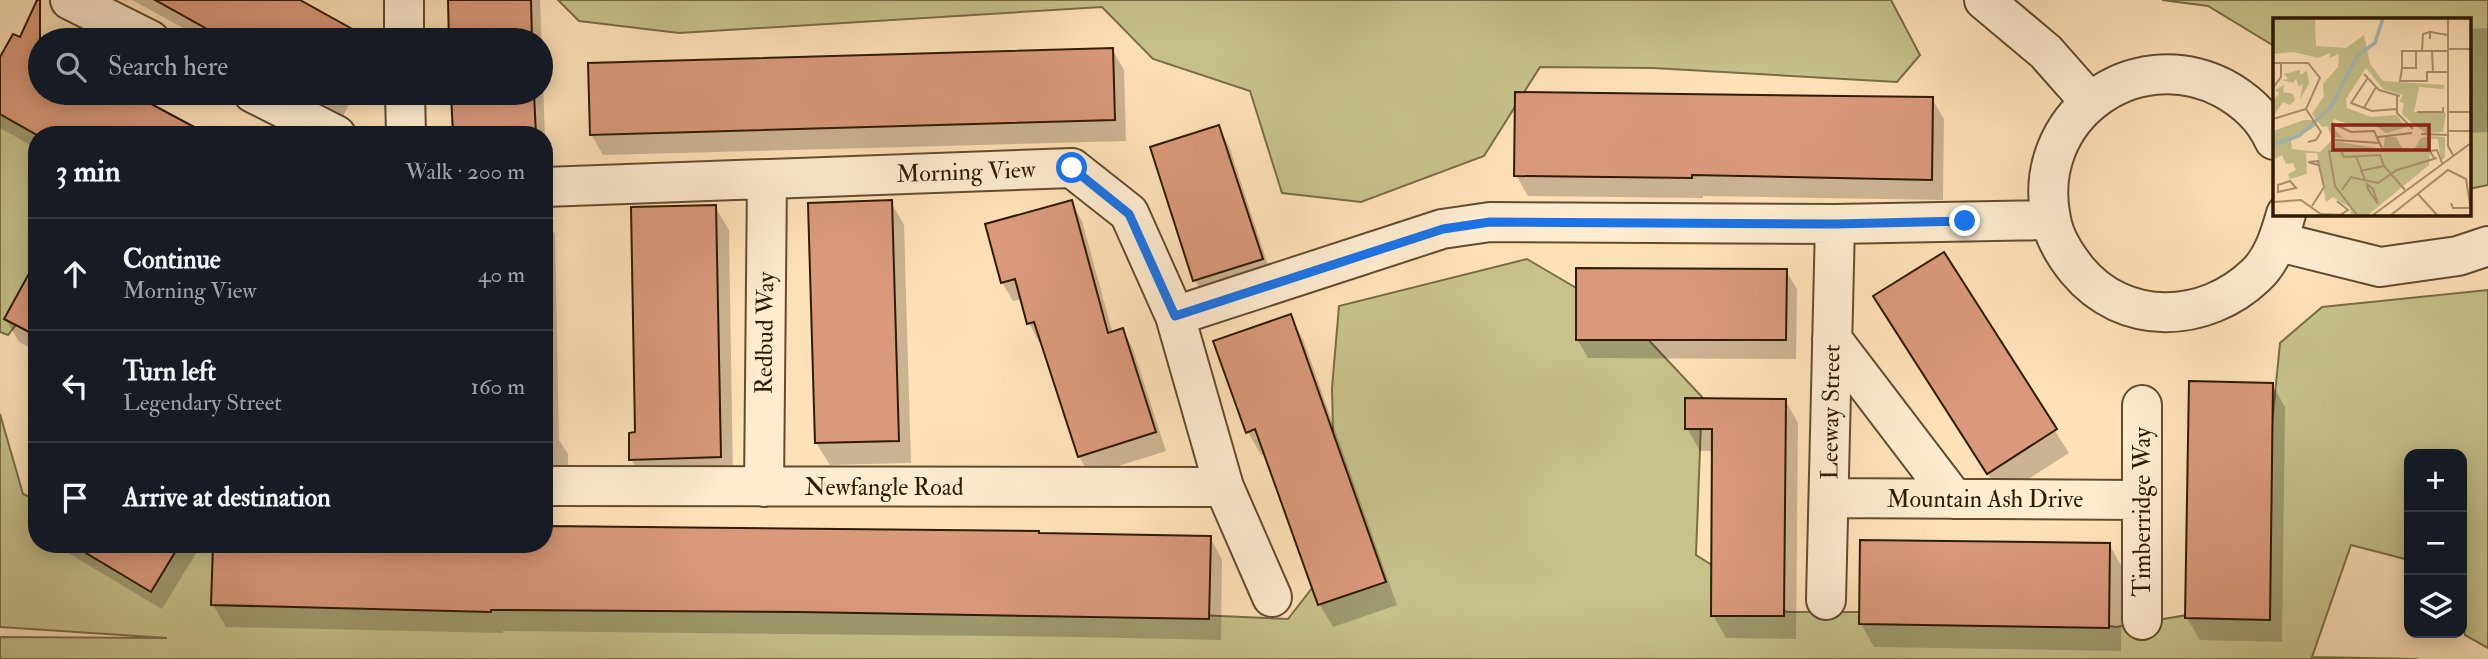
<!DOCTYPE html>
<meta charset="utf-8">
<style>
body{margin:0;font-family:"IM FELL Double Pica",serif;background:#242831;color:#f1f3f6}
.controls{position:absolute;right:21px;bottom:21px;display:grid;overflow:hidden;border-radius:14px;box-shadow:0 4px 18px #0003}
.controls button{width:63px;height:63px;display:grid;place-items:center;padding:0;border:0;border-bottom:2px solid #363941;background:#171b24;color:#f1f3f6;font:35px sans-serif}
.stop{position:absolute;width:21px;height:21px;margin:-16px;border:5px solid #1a73e8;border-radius:50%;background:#fff}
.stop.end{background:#1a73e8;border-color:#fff;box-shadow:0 2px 7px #0008}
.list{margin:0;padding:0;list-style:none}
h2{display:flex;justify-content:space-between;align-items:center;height:91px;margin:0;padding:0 28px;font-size:30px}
h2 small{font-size:23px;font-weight:400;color:#9ea1a6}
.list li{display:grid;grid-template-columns:46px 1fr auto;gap:21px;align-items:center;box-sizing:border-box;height:112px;padding:0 28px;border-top:2px solid #363941}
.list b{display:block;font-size:26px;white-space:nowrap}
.list p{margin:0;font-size:23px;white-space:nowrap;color:#9ea1a6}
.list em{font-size:23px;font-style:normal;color:#9ea1a6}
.icon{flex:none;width:38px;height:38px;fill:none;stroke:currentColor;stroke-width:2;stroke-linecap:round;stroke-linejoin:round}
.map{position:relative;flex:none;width:2488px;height:659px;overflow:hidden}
.search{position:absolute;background:#171b24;box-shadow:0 4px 18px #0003;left:28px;top:28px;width:525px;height:77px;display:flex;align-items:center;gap:18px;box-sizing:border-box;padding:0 24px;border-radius:38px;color:#9ea1a6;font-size:26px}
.panel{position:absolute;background:#171b24;box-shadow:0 4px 18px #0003;left:28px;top:126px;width:525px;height:427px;border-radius:28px}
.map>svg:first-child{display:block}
.green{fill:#c6c28a;stroke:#7a6e45;stroke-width:2}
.shadow{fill:#0003}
.building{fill:#da997a;stroke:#2f1b00;stroke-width:2}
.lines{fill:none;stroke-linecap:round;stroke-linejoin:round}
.minor-casing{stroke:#634d2e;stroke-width:42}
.minor{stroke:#feecd0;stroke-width:38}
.route{stroke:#1a73e8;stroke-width:9}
.labels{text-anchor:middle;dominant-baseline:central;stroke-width:5;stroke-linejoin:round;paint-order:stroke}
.street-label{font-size:24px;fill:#2f1b00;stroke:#feecd0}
.inset-river{fill:none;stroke:#a7babb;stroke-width:3.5}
.inset-road{fill:none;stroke:#ab926e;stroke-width:2}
.view{fill:#8f2418;fill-opacity:0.15;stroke:#8f2418;stroke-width:3.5}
.inset-edge{fill:none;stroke:#2f1b00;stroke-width:3.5}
</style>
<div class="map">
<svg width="2488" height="659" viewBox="0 0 2488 659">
<rect width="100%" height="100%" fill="#fee2b7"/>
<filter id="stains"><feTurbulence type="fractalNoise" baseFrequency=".00286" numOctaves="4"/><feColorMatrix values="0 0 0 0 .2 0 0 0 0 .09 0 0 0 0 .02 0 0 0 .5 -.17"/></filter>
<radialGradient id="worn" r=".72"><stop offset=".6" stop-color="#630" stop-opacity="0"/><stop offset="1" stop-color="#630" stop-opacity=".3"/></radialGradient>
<path class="green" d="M558,0H1891L1920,55L1897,82L1653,68L1540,67L1484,156L1361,202L1282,193L1250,91L1153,59L1102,7L679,33L579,21Z
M2162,0H2488V185L2469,189V19H2274V46L2208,6Z
M0,99L37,135V298L8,335L0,332Z
M1527,259L1629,319L1702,397L1696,555L1787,612H2016L2116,627L2228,608L2262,526L2280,343L2322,307L2488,290V648L2465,635L2462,622V454H2409V562L2405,559L2351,545L2312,657L2417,659H0V637L167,638L0,627V414L23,494L37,500V544H230L1174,614L1288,619L1336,557L1332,388L1339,306Z"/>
<path class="shadow" d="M132,0H296L365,40H205Z
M449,0H540L546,165L544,135H454L453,93H541V40H451Z
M2488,28V132L2469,133V29Z
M23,35L40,44V93H128L203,135H37V149L0,128V61Z
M1112,49L1124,70L1126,141L603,155L591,134Z
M300,93H355L343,116Z
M1932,99L1944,119L1943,200L1703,196V198L1528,196L1516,175Z
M1218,127L1229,146L1272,277L1206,299L1195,280Z
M891,202L904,225L911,463L830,465L816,443Z
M1071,202L1082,221L1113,334L1123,330L1133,349L1166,451L1090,475L1079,457L1042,341L1039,342L1029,323L1022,299L1013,301L1002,282Z
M715,207L729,230L733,480L644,482L631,459L637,434Z
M544,215L555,234L559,440L568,454V479H544Z
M1943,254L2069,453L2002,496L1888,319Z
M37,262V351L19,342L6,319Z
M1786,271L1797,289L1796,359L1588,358L1577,339Z
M1290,316L1303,339L1397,605L1333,627L1320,605L1266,453L1261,455L1248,432L1216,343Z
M2272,384L2285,407L2282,642L2200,640L2187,618Z
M1785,400L1798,423L1796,639L1726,638L1713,615L1714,451H1700L1687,428Z
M37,512V528L32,520Z
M1039,535L1210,537L1222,560L1221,640L1079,637L503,631V633L226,627L213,605L544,544Z
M53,544H195L198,550L162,609Z
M2109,544L2122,567L2121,651L1874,647L1861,624Z"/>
<path class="building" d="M37,0H40V93H131L209,135H37L0,114V57L13,34L20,37Z
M155,0H300L372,40H227Z
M448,0H531L532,40H449Z
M1113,48L1115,120L590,135L588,63Z
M1515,92L1933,97L1932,180L1692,175V178L1514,176Z
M451,93H534L536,135H453Z
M1219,125L1263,259L1193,281L1150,147Z
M892,200L899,441L815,443L808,203Z
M1072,200L1108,333L1123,328L1156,432L1078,457L1034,322L1027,324L1015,279L1001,283L985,224Z
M716,205L721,457L629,460V433L635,432L631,207Z
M1944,252L2057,429L1987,474L1873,296Z
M37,259V336L4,319Z
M1576,268L1787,269L1786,340H1576Z
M1291,314L1386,582L1318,605L1255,429L1246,433L1213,341Z
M2189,381L2273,383L2270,620L2185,618Z
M1685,398L1786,399L1784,616H1711L1712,429H1685Z
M544,526L1039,531V533L1211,536L1209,619L800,612L491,610V612L211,605L213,544H544Z
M1860,540L2110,543L2109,628L1859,624Z
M71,544H180L151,592Z"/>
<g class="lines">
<defs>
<path id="minor" d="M70,0L150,40
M404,0V40
M1984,0L2046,52L2090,102
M253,93L336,135
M405,93L406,135
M2274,140C2264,117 2245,100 2223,88C2133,42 2030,118 2051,219C2054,238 2065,255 2077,270C2124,327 2205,324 2256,275C2273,259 2280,235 2286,214
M544,187L1072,168L1129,213L1175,316L1224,487L1272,597
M2279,242L2380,267L2458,256L2488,246
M1175,316L1442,229L1490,222L1835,224L2051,220
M1832,339L1954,499
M544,486L1224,487
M764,487L767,179
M1829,498L2142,500
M1826,600L1835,224
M2142,620V405"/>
</defs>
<use href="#minor" class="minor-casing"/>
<use href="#minor" class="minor"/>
</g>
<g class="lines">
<path class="route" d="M1072,168L1129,214L1175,316L1443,229L1490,222L1835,224L1965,221"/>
</g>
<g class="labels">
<g class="street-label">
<text transform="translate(966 172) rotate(-2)">Morning View</text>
<text transform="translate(765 333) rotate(-89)">Redbud Way</text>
<text transform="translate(1831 412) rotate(-89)">Leeway Street</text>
<text x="884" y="487">Newfangle Road</text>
<text x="1985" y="499">Mountain Ash Drive</text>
<text transform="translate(2142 512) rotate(-90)">Timberridge Way</text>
</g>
</g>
<g transform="translate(2273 18)">
<rect width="198" height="198" fill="#fee2b7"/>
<path d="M0,0H42L43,28L73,30L91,17L97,46L110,63L172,67L170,71L146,69L141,94L173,95L170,114L152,115L139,105L129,96L131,85L126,84L130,77L110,71L93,50L73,81L74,90L98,99L123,97L134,109L113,115L102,107L82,108L61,101L58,109L71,120L59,119L54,108L49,109L39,96L51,78L50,66L65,49L66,36L56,40L57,35L45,40L21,34L0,36ZM27,52V57L34,53L36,66L27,81L30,65L26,69L23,61L20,65L9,62L15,61L11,56ZM11,67L10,74L20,76L22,82L17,87L10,84L0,99V83L6,75L2,72ZM31,102H39L43,108L18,123L19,131L47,134L58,123L110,131L112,119H123L129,130L141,131L148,120L156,118L172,119V139L168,143L165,121H158L156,147L95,197H78L77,190L60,179L53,184L44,135H33L34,156L17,161L15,156L23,152L20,145L13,146L9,137L2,141L0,113Z" fill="#c6c28a"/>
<path class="inset-river" d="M0,126L26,118L57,90L85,37L102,25L110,0"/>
<path class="inset-road" d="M175,0V128L180,137M157,21V14L175,17M175,31H198M143,33V50H129V33H175M149,33L150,16L157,14M159,33L160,54M0,45H35L47,60L33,91L0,101M129,50L127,63H154V54H175M91,56L106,72L127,78M94,61L78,85L99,93L123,91M0,70L8,59V45M124,78V95L140,111M91,90L103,69M33,91L48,114L43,122L35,124M144,94H170V89M174,94H198M59,105L78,114L101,113L109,130M175,113H197M148,116L175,117M105,119L139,115M62,122L107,125M83,138L92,162M161,140L157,133L164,132L169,145M87,153L111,148M17,163L23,170L5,174V167ZM94,166L100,171L105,186L95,171ZM69,172L78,159L105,165L124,152L164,140M145,176L164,197M64,183L75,192L67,197M0,184L28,182L49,197M178,185L180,190H197M39,188L51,169L45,143L35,144L45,147M47,196L71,197M84,197L62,168L56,133H68L71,139L107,137L111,148L132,172M100,197L198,125M118,197L175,152L193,161L198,192"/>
<path class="view" d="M60,107H156V132H60Z"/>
<rect width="198" height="198" class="inset-edge"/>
</g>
<rect width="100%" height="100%" filter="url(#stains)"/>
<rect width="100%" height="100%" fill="url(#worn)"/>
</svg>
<div class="controls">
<button>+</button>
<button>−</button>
<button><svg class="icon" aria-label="layers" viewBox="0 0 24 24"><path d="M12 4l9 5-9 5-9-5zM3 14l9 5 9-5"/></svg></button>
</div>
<div class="stop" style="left:1072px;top:168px"></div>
<div class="stop end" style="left:1965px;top:221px"></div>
<div class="search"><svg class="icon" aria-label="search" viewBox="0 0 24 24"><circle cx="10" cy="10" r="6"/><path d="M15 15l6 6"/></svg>Search here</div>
<section class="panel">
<h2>3 min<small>Walk · 200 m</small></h2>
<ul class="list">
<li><svg class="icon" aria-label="ahead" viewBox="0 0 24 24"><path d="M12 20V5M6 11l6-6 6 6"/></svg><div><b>Continue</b><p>Morning View</p></div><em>40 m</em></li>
<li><svg class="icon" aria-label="left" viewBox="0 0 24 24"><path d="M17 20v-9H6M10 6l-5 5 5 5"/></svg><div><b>Turn left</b><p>Legendary Street</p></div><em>160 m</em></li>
<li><svg class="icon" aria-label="arrive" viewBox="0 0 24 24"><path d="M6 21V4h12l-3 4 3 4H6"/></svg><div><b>Arrive at destination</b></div></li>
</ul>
</section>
</div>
